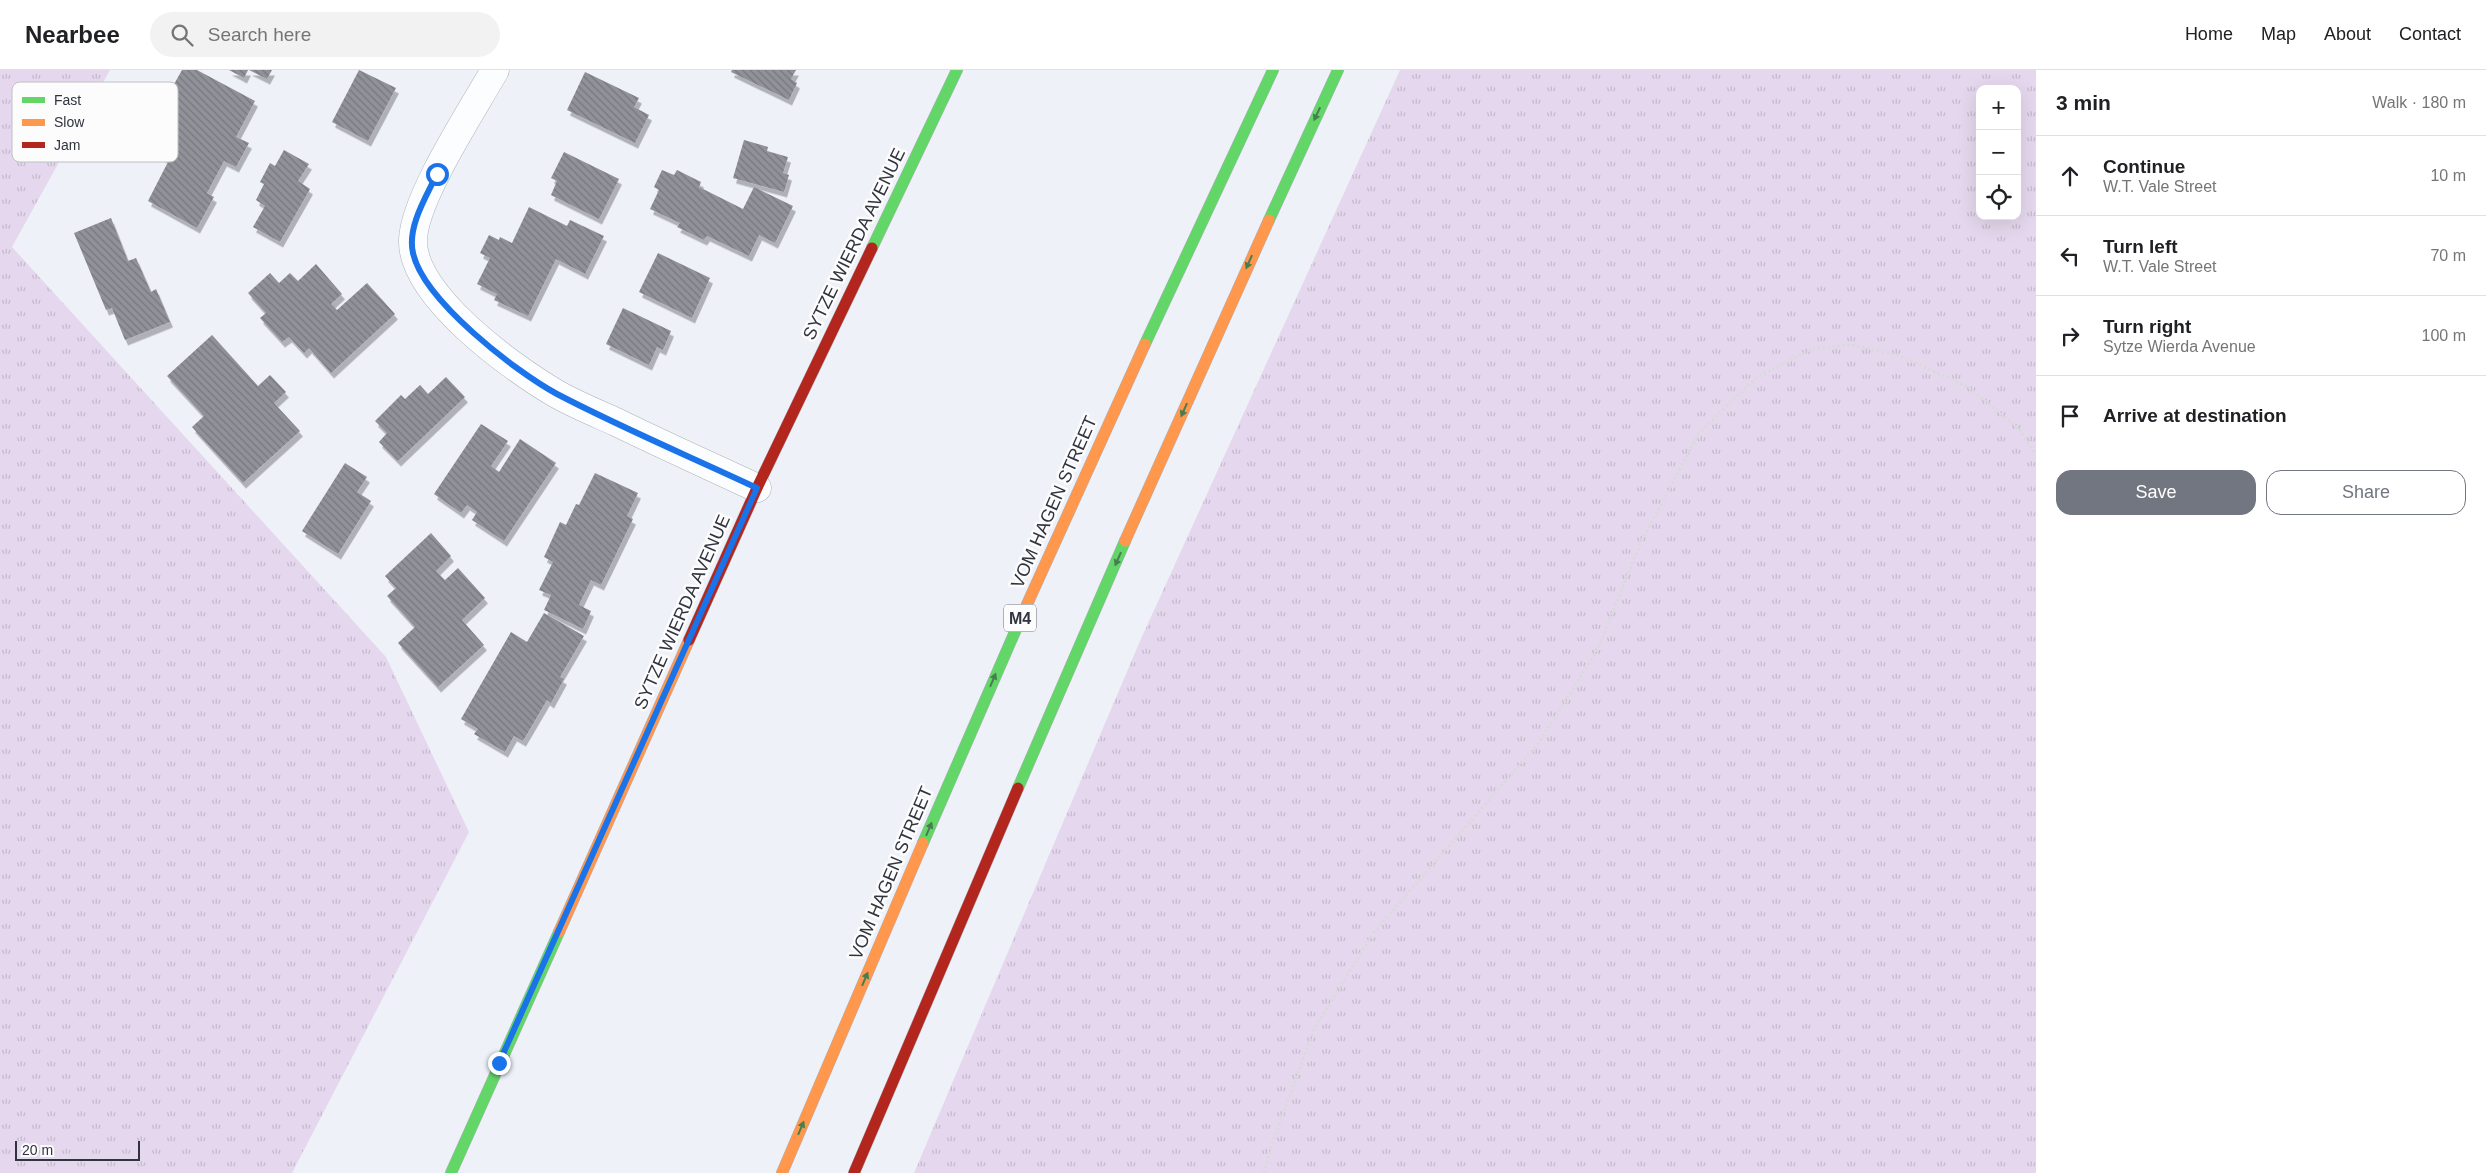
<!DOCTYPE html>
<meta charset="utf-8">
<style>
body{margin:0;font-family:Arial,sans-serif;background:#f2f2f2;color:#202124}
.controls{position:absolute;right:15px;top:15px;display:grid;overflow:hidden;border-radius:10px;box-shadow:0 5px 20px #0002}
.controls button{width:45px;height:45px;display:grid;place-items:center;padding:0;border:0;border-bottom:1px solid #e0e0e0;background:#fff;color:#202124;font:25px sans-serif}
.scale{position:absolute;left:15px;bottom:12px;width:125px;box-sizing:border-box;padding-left:5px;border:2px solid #30343f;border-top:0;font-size:14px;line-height:18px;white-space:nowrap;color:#30343f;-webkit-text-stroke:4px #fcfcfc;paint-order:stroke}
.stop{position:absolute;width:15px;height:15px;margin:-11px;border:4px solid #1a73e8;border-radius:50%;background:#fff}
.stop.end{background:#1a73e8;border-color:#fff;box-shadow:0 1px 5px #0008}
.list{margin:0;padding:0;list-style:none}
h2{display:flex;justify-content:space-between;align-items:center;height:65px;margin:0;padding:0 20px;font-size:21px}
h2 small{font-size:16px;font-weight:400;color:#757577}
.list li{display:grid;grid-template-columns:32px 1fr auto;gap:15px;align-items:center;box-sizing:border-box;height:80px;padding:0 20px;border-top:1px solid #e0e0e0}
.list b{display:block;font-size:19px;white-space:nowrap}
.list p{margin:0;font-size:16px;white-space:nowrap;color:#757577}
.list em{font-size:16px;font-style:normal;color:#757577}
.actions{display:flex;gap:10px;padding:15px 20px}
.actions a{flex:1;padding:11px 0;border:1px solid #727680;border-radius:15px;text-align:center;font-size:18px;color:#727680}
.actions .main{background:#727680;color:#fff}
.icon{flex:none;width:28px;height:28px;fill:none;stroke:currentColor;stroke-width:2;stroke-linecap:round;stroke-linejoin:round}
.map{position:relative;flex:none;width:2036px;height:1103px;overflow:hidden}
header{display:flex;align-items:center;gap:30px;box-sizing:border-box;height:70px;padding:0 25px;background:#fff;border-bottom:1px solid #e0e0e0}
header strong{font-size:24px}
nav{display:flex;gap:28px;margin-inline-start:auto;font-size:18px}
.search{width:350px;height:45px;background:#f2f2f2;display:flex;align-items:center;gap:12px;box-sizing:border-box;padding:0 18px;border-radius:28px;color:#757577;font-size:19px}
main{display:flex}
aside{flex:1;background:#fff}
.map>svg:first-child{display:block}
.grass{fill:url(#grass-tufts);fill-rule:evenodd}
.building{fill:url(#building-back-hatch);filter:url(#shadow)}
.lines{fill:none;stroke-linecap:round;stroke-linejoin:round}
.street-casing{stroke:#aeb1ba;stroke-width:29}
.fast-casing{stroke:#aeb1ba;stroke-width:12}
.slow-casing{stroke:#aeb1ba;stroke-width:12}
.jam-casing{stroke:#aeb1ba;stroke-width:12}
.path{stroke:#d9dadc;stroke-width:3;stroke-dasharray:2.5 2.5;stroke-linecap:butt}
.street{stroke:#fcfdfe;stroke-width:28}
.fast{stroke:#63d668;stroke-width:11}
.slow{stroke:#ff974d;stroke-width:11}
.jam{stroke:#b3261e;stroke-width:11}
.oneway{fill:#477d51}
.route{stroke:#1a73e8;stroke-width:6}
.labels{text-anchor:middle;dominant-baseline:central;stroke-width:5;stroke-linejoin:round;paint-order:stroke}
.shield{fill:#fcfcfc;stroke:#6d7078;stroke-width:1}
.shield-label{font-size:16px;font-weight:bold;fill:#30343f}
.street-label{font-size:18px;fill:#30343f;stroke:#fcfcfc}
.key{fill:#fcfcfc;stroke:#bfc0c3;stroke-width:1}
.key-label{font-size:14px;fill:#30343f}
</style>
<header>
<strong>Nearbee</strong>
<div class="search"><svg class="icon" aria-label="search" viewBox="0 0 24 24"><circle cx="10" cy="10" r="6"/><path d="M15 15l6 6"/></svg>Search here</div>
<nav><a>Home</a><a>Map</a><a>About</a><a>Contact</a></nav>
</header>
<main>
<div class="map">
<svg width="2036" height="1103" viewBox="0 0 2036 1103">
<defs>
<pattern id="grass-tufts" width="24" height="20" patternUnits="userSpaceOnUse" patternTransform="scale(1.25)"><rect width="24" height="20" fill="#e5d8ee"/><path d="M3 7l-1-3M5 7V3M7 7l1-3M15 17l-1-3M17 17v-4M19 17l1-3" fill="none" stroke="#c5bacd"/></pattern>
<pattern id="building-back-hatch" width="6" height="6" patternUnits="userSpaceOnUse" patternTransform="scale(1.25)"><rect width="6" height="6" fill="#919199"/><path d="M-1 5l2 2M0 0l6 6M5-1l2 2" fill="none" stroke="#77777e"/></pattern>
<filter id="shadow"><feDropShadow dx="3" dy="5.5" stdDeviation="0" flood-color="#0004"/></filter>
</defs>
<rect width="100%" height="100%" fill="#eef1f8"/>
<path class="grass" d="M0,0H110L12,177L386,587L469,762L292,1103H0Z
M1400,0H2036V1103H914L1140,571ZM1980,19H2017V146H1980Z"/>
<path class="building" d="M182,0H197L255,31L236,67L249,73L236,97L224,91L207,123L214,127L197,158L148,131L169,90L149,80L158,63L141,54L155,28L164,32Z
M229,0H248L244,8Z
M249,0H272L267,9Z
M359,0L396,18L368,71L332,52Z
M732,0H796L791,9L797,13L789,30L731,2Z
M585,2L639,28L634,37L649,45L635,73L567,40Z
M744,70L768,77L767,81L788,87L783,103L789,105L784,122L733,108Z
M284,80L309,94L298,111L310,119L280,172L253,157L265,136L256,130L264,114L260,112L270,93L275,96Z
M564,82L619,109L599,149L551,125L557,111L551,108Z
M662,100L674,105L677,100L701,112L699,117L743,139L754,117L793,136L775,173L759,165L749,186L707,166L704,170L677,157L680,153L650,139L659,120L654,117Z
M529,137L567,156L570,150L604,166L585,204L556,189L528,246L494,230L497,224L477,214L490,188L480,183L489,165L499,170L500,167L512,173Z
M111,148L128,191L136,188L151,222L156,219L170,252L125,270L112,238L106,240L74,163Z
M658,183L710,208L692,248L639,222Z
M316,194L342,224L331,234L337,240L367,213L395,244L331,303L309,278L304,283L289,267L282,272L260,248L266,243L248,223L270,203L279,213L290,203L298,211Z
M623,238L671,261L663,280L657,277L649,295L606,274Z
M212,265L258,316L270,305L286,322L274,333L300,361L243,413L192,357L204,346L167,306Z
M446,307L465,327L398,391L379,372L387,363L375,351L401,325L405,329L420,315L428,324Z
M481,354L508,371L491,396L499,402L520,369L556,393L504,471L472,450L477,442L467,435L461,443L434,424Z
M345,393L367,407L357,422L371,431L338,484L302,461Z
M595,403L638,423L627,446L633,449L601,515L591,510L579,535L591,541L583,559L544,540L551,525L539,520L553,492L544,487L560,452L566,455L576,434L579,435Z
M431,463L451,486L436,501L445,510L458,498L485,528L462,550L484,575L438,617L398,573L415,557L387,526L396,518L385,506Z
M544,543L584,566L560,607L564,609L551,633L547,630L523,671L514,666L505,682L474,664L478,659L461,649L511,562L527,572Z"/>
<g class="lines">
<defs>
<path id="street" d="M495,0C473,39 414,128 413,170C411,225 511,297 555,323C574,334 596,343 616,352C663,375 710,396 757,418"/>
<path id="fast" d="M1269,150L1338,0
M872,178L957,0
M1145,274L1273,0
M1018,718L1125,471
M923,773L1024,541
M451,1103L559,862"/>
<path id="slow" d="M1125,471L1269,150
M1024,541L1145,274
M559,862L689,570
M782,1103L923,773"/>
<path id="jam" d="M689,570L757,418L872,178
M854,1103L1018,718"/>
</defs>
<use href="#street" class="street-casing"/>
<use href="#fast" class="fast-casing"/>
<use href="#slow" class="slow-casing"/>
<use href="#jam" class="jam-casing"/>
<path class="path" d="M1264,1103L1271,1077L1314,959L1374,862L1538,674L1597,581L1641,472L1699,363L1756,308L1812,279L1851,275L1900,286L1968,317L2019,359L2036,385"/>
<use href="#street" class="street"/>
<use href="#fast" class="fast"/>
<use href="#slow" class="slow"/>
<use href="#jam" class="jam"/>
</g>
<defs><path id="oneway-solid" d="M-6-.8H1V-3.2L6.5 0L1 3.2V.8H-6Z" transform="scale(1.25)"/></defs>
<g class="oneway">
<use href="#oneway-solid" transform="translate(1317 44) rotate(115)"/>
<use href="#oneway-solid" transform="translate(1249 192) rotate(114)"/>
<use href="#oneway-solid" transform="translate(1184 340) rotate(114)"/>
<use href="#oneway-solid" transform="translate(1118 489) rotate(114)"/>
<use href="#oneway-solid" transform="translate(993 610) rotate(-67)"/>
<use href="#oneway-solid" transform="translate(929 759) rotate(-67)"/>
<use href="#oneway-solid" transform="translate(865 909) rotate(-67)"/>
<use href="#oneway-solid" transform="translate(801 1058) rotate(-67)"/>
</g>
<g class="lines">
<path class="route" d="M437,104C426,127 407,157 413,183C423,230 516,302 557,324C622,358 691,387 757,418L499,993"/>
</g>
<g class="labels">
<rect class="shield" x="1004" y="534.5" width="32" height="27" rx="4"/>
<g class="shield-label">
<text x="1020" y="548">M4</text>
</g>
<g class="street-label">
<text transform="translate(854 174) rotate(-64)">SYTZE WIERDA AVENUE</text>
<text transform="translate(1054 432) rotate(-66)">VOM HAGEN STREET</text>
<text transform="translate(682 542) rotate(-66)">SYTZE WIERDA AVENUE</text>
<text transform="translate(891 803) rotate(-67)">VOM HAGEN STREET</text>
</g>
</g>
<rect x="12" y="12" width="166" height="80" rx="8" class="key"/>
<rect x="22" y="27" width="23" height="6" fill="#63d668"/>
<rect x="22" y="49" width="23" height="7" fill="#ff974d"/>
<rect x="22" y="72" width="23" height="6" fill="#b3261e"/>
<g class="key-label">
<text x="54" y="35">Fast</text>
<text x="54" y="57">Slow</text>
<text x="54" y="80">Jam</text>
</g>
</svg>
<div class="controls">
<button>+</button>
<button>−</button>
<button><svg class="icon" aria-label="locate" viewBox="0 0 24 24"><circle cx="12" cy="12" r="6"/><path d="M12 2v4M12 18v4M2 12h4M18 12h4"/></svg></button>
</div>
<div class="scale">20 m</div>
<div class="stop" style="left:437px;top:104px"></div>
<div class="stop end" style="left:499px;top:993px"></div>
</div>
<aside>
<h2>3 min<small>Walk · 180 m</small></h2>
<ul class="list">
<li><svg class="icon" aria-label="ahead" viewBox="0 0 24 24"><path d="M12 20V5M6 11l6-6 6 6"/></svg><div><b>Continue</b><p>W.T. Vale Street</p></div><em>10 m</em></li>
<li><svg class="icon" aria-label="left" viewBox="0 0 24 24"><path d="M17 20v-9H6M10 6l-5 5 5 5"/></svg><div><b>Turn left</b><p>W.T. Vale Street</p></div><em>70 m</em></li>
<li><svg class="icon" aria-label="right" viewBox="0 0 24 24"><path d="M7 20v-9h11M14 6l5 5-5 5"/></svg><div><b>Turn right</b><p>Sytze Wierda Avenue</p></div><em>100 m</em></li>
<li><svg class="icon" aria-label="arrive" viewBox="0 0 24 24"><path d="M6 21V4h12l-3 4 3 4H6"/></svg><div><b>Arrive at destination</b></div></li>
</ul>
<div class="actions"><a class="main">Save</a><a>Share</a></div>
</aside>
</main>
